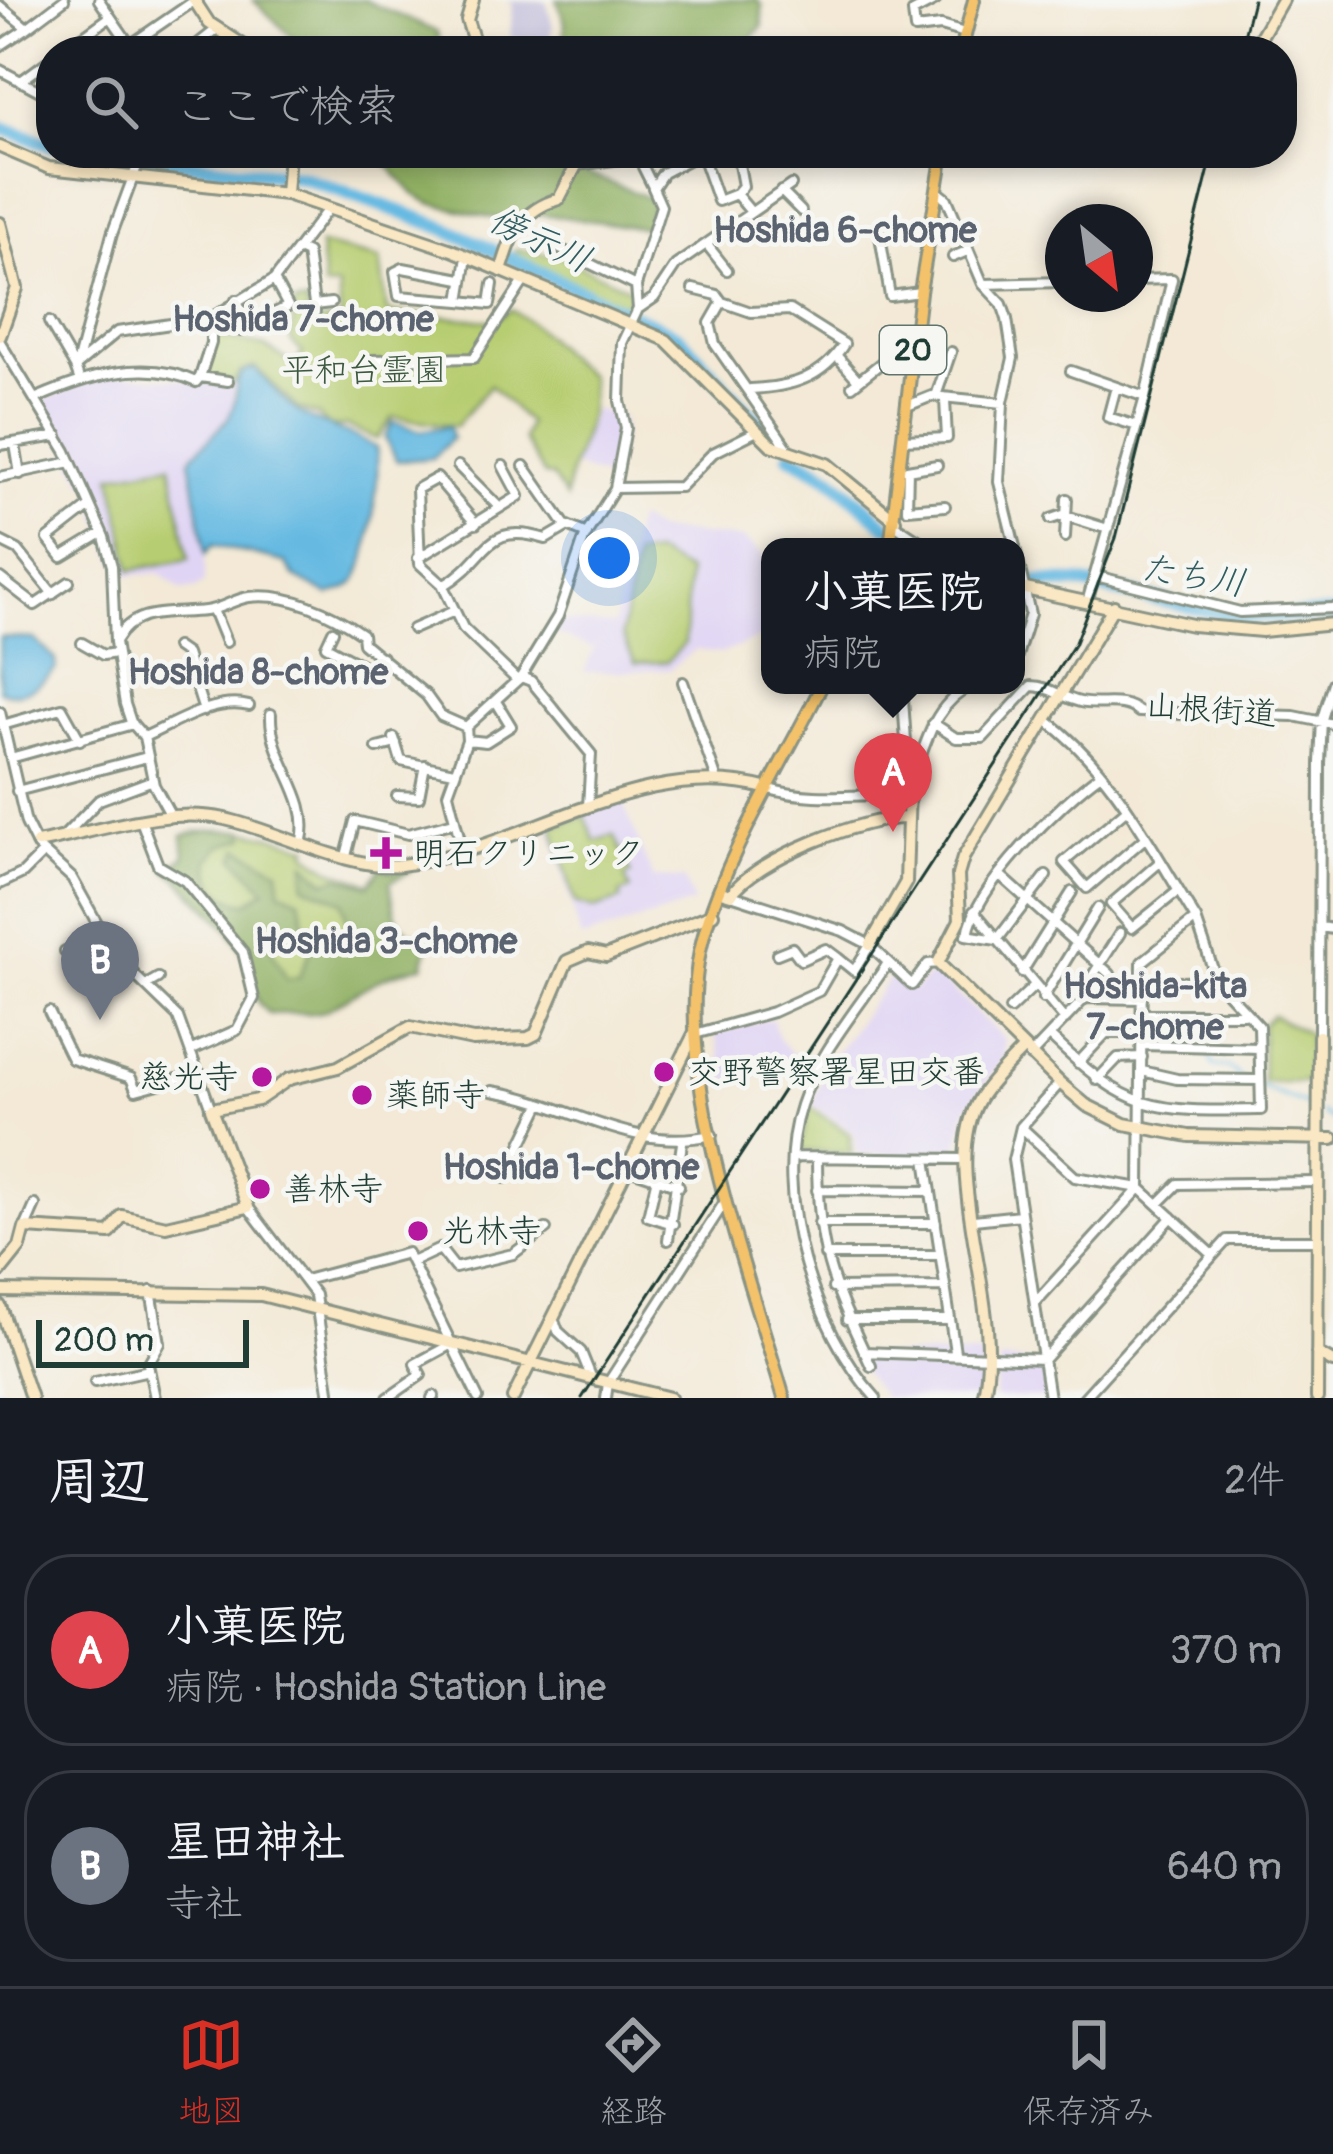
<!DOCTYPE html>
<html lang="ja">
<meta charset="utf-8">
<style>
body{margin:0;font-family:Pangolin,"Klee One",sans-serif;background:#20242c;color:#f1f3f6}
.compass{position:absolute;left:1045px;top:204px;width:108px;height:108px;border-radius:50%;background:#171b24;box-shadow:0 6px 18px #0003;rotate:151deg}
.scale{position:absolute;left:36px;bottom:30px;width:213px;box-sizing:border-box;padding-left:12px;border:6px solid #1f3d34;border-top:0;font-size:33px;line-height:42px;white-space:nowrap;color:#1f3d34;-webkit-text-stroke:9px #f6f6f2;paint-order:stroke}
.you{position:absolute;left:609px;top:558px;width:42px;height:42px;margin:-30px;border:9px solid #fff;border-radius:50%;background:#1a73e8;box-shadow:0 0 0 18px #1a73e833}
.badge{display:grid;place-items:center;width:78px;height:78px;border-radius:50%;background:#d93025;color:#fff;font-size:39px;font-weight:700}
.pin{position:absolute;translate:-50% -99px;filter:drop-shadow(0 3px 6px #0008)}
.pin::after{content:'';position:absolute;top:63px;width:42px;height:36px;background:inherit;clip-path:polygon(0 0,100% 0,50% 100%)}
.popup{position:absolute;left:761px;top:538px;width:264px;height:156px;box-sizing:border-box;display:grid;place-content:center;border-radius:24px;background:#171b24;filter:drop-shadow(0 3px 9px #0005);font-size:39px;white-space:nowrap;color:#9ea1a6}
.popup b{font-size:45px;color:#f1f3f6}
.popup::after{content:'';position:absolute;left:50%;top:100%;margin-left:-24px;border:24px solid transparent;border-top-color:#171b24}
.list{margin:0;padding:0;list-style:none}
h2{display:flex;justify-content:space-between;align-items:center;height:156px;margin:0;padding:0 48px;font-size:51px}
h2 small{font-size:39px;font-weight:400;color:#9ea1a6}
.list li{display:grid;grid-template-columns:78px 1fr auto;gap:36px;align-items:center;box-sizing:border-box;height:192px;margin:0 24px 24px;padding:0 24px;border:3px solid #363941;border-radius:48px}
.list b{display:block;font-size:45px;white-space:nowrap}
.list p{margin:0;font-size:39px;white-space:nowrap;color:#9ea1a6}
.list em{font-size:39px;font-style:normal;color:#9ea1a6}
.icon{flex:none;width:66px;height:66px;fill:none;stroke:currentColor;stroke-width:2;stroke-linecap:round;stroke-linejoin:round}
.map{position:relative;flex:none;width:1333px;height:1398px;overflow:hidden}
.search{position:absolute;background:#171b24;box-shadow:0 6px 18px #0003;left:36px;right:36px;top:36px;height:132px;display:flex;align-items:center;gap:30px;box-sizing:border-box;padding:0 42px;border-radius:48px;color:#9ea1a6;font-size:45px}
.sheet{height:588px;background:#171b24}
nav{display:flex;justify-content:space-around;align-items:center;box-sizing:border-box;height:168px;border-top:3px solid #363941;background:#171b24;font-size:33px;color:#9ea1a6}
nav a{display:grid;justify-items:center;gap:6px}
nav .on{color:#d93025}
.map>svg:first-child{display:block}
.built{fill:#e0d4f4}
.industrial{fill:#c4c0db}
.green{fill:#b7cd71;stroke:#6b8552;stroke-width:3}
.forest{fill:#91b063;stroke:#58764c;stroke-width:3}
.water{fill:#66bae2;stroke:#427c8b;stroke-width:3}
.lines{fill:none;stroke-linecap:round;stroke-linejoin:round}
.stream{stroke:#66bae2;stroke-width:3}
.river{stroke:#66bae2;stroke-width:14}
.street-casing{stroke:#899385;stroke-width:14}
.secondary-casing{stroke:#899385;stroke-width:16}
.primary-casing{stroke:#899385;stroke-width:16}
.street{stroke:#fff;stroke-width:8}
.secondary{stroke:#fae7c3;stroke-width:10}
.primary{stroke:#f3c26a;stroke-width:10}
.rail{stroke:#1f3d34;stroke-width:3}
.poi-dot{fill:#b5179e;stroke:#f6f6f2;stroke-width:4.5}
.labels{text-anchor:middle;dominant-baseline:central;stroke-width:9;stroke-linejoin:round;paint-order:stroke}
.shield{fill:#f6f6f2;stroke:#60746d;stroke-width:3}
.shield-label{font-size:30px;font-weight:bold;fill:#1f3d34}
.park-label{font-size:33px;fill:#3d5a40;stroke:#f6f6f2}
.street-label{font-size:33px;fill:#1f3d34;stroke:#f6f6f2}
.poi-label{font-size:33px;fill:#1f3d34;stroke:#f6f6f2;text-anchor:start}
.neighbourhood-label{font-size:36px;font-weight:bold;fill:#5b6370;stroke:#f6f6f2}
.water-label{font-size:36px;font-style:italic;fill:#315c60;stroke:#f6f6f2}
</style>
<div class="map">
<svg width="1333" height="1398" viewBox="0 0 1333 1398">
<rect width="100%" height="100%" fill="#f6f6f2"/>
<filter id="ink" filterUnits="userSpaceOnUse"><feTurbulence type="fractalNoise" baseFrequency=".00833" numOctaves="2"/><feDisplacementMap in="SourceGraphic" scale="24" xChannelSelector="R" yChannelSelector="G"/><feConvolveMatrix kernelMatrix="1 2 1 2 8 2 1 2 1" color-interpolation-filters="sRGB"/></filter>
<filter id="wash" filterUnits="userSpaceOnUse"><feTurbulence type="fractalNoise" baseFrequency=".004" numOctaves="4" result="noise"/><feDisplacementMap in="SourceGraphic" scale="48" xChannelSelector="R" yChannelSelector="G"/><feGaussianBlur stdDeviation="2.7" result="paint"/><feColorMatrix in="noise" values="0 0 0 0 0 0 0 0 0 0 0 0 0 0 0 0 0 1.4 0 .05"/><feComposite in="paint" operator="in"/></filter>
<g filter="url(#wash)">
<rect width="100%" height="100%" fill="#f3e9d6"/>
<path class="built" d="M108,374L234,384L232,413L189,459L205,554V582L196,589L181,590L160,573L126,576L115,562L96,511L107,504L101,488L83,481L42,401Z
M594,409L621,417L624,427L613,481L573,466Z
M636,519L655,530L744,539L770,562V634L720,654L696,649L669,670L584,672L597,641L592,648L553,632L558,621L614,625Z
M622,800L653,878L684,879L694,903L581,939L549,823Z
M933,972L1005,1039L1004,1059L968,1105L955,1156L857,1154L855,1133L812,1104L828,1065L893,973L913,991Z
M772,1018L779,1040L799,1060L793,1070L726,1080L715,1034Z
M855,1355H978L983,1359L980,1387L976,1398H884L853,1359Z
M1000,1360L1042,1363L1048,1398H994Z"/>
<path class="industrial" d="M506,0L546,1L553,26L546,50L510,37L513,3Z"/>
<path class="green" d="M320,245L380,259L387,312L494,321L511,310C543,327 559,354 589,376C598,428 570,450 566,498L552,476L544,475L523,439L528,423L490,385L456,426L393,417L377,439L347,426L329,427L318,415L298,409L255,367L241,372L235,382L201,380L215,335L263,346L294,364L303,353L291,341L295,303H308L306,324L341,318L338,287L324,288Z
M516,249L558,256L633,290L627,306L513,258Z
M171,464L189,559L131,570L112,475Z
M656,554L688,572L685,643L667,662L635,663L622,635L635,556Z
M585,816L595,841L614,835L631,874L625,877L630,890L620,894L621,900L594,909L575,903L553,826Z
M198,831C236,827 272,834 308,847L307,853L330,869L380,887L389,919L419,938L416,946L425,964L287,1008L262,1007C248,991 251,972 243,954C230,925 193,886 166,870L185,856L183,836Z
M1272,1015L1309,1034V1082H1263L1262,1025Z
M809,1106L851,1135V1153L800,1151Z"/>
<path class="forest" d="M253,0H364L437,32L442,51H307Z
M557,0H756L762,5V27L746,44L722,51H563L565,23Z
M377,153H508L560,163L654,200L647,228L541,214L494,218L430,203L414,194Z
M208,830L245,831V838L220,846L209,861C210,886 222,900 246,903L265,890L235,858L239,848L279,870L280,890L300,899L305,926L270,947L287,979L299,977L314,942L349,930L343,901L304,885L306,863L325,881L339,877L369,885L381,868L394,872L408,866L411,871L390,882C397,926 391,916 428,947L423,966C386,969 359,993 326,1010C313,1016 285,1012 269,1014L259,1003L238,939L169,869L185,856L183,836Z"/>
<path class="water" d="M255,369C268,382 282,401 297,411C322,428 350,430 376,448C381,472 370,551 360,574C354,588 342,591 328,595L295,577L285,562L212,545L206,553L190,459C214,431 238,421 236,384L243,372Z
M393,422L421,431L449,426L452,438L433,458L397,461L385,438Z
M0,637L34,639L56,660V669C40,686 24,698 0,691Z"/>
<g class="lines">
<path class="stream" d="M1205,1050L1214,1066L1228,1067L1242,1078
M1251,1083L1314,1108
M1322,1113L1333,1120"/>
<path class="river" d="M0,127L51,145
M96,153L303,177L442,227L678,336L774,439
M790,455L829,476L887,526
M898,534L913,547
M1016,582L1079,583L1243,618L1333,614
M0,1396L1,1398"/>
</g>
</g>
<g filter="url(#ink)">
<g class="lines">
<defs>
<path id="street" d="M99,0L130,45L194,1
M936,0L913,12L915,29L941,26L965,33
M0,6L27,28L0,46
M27,28L64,0
M63,51L110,17
M189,51L217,29
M0,70L51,97
M21,81L51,59
M701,153L718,201L736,194
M738,159L743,186L736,194L751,212
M643,167L653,187
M781,191L801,211
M938,192L947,199L983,284L1002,304L1007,319L1013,358L1003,402
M880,236L890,296L920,292
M708,246L727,270
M298,249L307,253L315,312
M560,249L636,286
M467,257L460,301L490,304L493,284
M953,257L967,251
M1135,280L1172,279L1145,397
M985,284L1063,282
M693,289L717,295L722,302
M236,300L249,326
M460,301L399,296L395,272L403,268L461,279
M314,305L331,303
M638,309L654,298L676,265L791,185
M49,322L75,367
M241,331L288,306L274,280
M0,342L66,451L104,537L112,566L115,642L125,704L131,722L144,737L154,785L171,816
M836,355L858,380
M372,360L474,358L524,281
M78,361L112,234L142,153
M1071,371L1145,397L1088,599
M200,377L211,343V318
M80,381L75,367L117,332L211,318L274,280L328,209
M852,386L881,363
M1116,387L1108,417L1137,426
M751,389C790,387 822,379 844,344L790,310L751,312L722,302L710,323L715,344L786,446
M936,396L951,352
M37,398C86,377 144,357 196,382L200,377L228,381
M907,406L932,396L1003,403L999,482L1015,547
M903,440L947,438L945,400
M15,444L20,474
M0,445L58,436
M458,466L498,506
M524,466L565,525L587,534
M907,470L937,465
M908,470L907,509L945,506
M0,477L71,462
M615,488L680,487L713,453L755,432
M89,507L48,539L62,557L102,533
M1051,519L1063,515L1108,529
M476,524L437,478L417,489L420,564L442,584L463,628L517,680
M894,524L929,547
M1065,537L1067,499
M0,541L18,550L53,594
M1016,551L1030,614L1016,659
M418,558L519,496L503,466
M1096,576L1240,612L1333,608
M0,578L35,605L69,582
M443,586C491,558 483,520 546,539L568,526
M213,610L226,642
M413,629L452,612
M333,631L326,646L369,669L382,657
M115,641C135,606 170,615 205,611C222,609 234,599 249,597C288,592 332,613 362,634L363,643L426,695L441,716L466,727
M82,643L103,655L116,653
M176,647L186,654L204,711
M521,677L531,681L591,754L588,807
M683,682L716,777
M902,685L909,785
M0,712L26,823L38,847L72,878L116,957L178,1017L211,1109
M271,714C269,760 312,795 302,840
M933,723L956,738H983L1031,686C1049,686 1062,698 1080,702C1101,707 1121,697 1139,712L1294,716L1333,724
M6,724L62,708L80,740
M144,737C174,724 215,697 249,706
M394,738L401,761L454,772
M467,740L486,742L511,726L497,703
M377,748L396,743
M14,757L133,724
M909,788C926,748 930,705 973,685
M769,789C814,802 862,793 909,795
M17,791L147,757
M397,796L419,797L425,765
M1127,809L1064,862L1087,888L1145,838
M142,823L158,865L185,881L243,952L254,998L237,1030L192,1050
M63,837L99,800L153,780
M462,848L448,793L467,740L466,727L521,677L558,616L585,536L615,488L626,428L620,401L622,343L638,309L636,286L661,206L653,188L663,173L701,153
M346,856L355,821L408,834L455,822
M1160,862L1111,904L1132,928L1178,891
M1001,876L1110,974
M0,884L23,873L43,853
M731,895L843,931L870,945L912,985L928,964L938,963
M974,911L1065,1020
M1321,927L1333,929
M966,935L997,940L1046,876
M968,935C974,887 1061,802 1101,774
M65,951L102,934
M777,954L792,948L801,960L826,949L838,958
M1022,972L1072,892
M1088,983L1120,933
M1142,983L1217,981
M146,985L158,978
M1043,998L1098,908
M1010,1009L1033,987
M49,1012L72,1059L131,1078L136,1090L200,1073
M1142,1014H1243
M695,1034L773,1012L819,991L838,958L854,971L870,945
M1050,1036C1130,1113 1153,1112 1261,1110L1259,1026L1217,981L1196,919
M1319,1036L1320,763L1322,719L1333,683
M1142,1045L1259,1048
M1030,1056L1085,998L1142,999
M1078,1063L1106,1033H1142
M1142,1071L1177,1079L1259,1080
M1097,1080L1118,1058L1142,1057
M492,1091C571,1103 629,1153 712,1135
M1021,1127L1075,1177L1140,1188L1213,1255
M795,1157L965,1159
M817,1157C817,1253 832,1282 871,1366
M926,1159L955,1352
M629,1169L679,1186
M505,1178L540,1106
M656,1182L648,1216L673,1224
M817,1190L931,1191
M1158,1204L1178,1184L1318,1182
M248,1207L315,1295L330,1398
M974,1220L1020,1215
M819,1223H936
M25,1228L35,1205
M668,1240L682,1143
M825,1255H940
M412,1262L440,1249L455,1268L513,1254L546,1229
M305,1280L407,1253L478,1398
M833,1288L945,1287
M151,1291L160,1343L148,1364L155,1398
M1035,1303L1140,1188L1142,962L1196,919C1152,849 1113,769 1046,720
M553,1317L558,1331L581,1352L592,1379
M847,1320H950
M864,1352L1044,1359L1172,1217
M95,1382L149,1370
M388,1398L421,1375L415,1364L450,1345
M432,1398L434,1396
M606,1398L608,1383L726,1200
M876,1398C814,1331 771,1194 801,1105C817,1055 859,1007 888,963
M1049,1398L1013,1160L1021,1127L1060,1083
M1084,1398L1227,1240H1318"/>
<path id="secondary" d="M194,0L209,23L252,51
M473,0L467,20L477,51
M1245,51L1259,40L1282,0
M0,147L49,168L286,194L452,250L666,340L771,445L827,464L895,520
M573,153L577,164L658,153
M286,194L289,153
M0,223L17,288L0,336
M501,271C512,235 520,210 559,199L577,164
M1016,587L1192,625L1262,631L1333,624
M1114,606L963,858L958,875L960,920L938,963L1060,1083L1086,1105L1124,1124L1189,1136L1333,1139
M37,843C96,832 166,806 225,819C275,830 352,871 401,865C526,850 640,753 769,789
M721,892L731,895C754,859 866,816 907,818
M870,945L906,882L909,788
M0,1272L20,1247L25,1228L110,1233L122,1216L166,1226L248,1207L211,1109L258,1100L289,1079L338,1067L410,1027L473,1040L528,1038L536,1034L567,961L588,952L606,956L713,914
M0,1291L261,1295L670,1398
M0,1306L31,1398
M1317,1353L1333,1362
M513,1398L694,1034
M983,1398C1007,1306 936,1171 980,1098C991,1080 1009,1064 1023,1049
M1317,1398L1319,1036"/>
<path id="primary" d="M961,51L974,0
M890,547L920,292L943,153
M784,1398C748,1272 674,1080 700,951C717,868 784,762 822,685"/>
</defs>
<use href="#street" class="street-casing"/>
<use href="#secondary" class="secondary-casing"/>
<use href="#primary" class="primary-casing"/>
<use href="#street" class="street"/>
<use href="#secondary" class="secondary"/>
<use href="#primary" class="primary"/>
<path class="rail" d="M1240,51L1253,0
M582,1398L1074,645L1116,538L1213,153"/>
</g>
</g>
<g class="poi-dot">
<path d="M380 835h12v12h12v12h-12v12h-12v-12h-12v-12h12z"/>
<circle cx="664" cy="1072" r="12"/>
<circle cx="262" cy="1077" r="12"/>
<circle cx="362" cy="1095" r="12"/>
<circle cx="260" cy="1189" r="12"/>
<circle cx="418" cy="1231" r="12"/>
</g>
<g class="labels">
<rect class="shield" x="880" y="326" width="66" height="48" rx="9"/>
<g class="shield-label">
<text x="913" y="350">20</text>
</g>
<g class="park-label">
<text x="364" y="370">平和台霊園</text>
</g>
<g class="street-label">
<text transform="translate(1211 710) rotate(4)">山根街道</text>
</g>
<g class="poi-label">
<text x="413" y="853">明石クリニック</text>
<text x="688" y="1072">交野警察署星田交番</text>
<text x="238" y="1077" text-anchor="end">慈光寺</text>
<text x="386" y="1095">薬師寺</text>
<text x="284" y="1189">善林寺</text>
<text x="442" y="1231">光林寺</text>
</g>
<g class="neighbourhood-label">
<text x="845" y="230">Hoshida 6-chome</text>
<text x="303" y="319">Hoshida 7-chome</text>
<text x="258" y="672">Hoshida 8-chome</text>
<text x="386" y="941">Hoshida 3-chome</text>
<text x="1155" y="986">Hoshida-kita<tspan x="1155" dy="41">7-chome</tspan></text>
<text x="571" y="1167">Hoshida 1-chome</text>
</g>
<g class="water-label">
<text transform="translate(540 240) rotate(25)">傍示川</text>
<text transform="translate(1193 576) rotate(9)">たち川</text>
</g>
</g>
</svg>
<svg class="compass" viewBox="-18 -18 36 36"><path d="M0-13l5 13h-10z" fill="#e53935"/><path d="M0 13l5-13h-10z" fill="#9ea1a6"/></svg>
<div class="scale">200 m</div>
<div class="you"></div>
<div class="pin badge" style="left:893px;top:832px;background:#e0444e">A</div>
<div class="popup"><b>小菓医院</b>病院</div>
<div class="pin badge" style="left:100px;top:1020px;background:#6b7280">B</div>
<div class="search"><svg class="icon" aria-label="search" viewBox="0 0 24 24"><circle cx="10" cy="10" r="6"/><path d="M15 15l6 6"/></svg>ここで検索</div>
</div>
<section class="sheet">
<h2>周辺<small>2件</small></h2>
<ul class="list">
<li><span class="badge" style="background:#e0444e">A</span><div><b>小菓医院</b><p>病院 · Hoshida Station Line</p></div><em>370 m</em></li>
<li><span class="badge" style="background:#6b7280">B</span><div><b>星田神社</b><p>寺社</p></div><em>640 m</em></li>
</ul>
</section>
<nav>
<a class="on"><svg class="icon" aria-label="map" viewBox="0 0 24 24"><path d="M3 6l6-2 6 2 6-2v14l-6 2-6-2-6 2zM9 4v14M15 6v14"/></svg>地図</a>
<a><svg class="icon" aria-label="directions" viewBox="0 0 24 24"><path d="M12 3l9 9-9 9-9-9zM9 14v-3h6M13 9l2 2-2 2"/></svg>経路</a>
<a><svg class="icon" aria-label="saved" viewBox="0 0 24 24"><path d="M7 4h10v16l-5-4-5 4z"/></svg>保存済み</a>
</nav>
